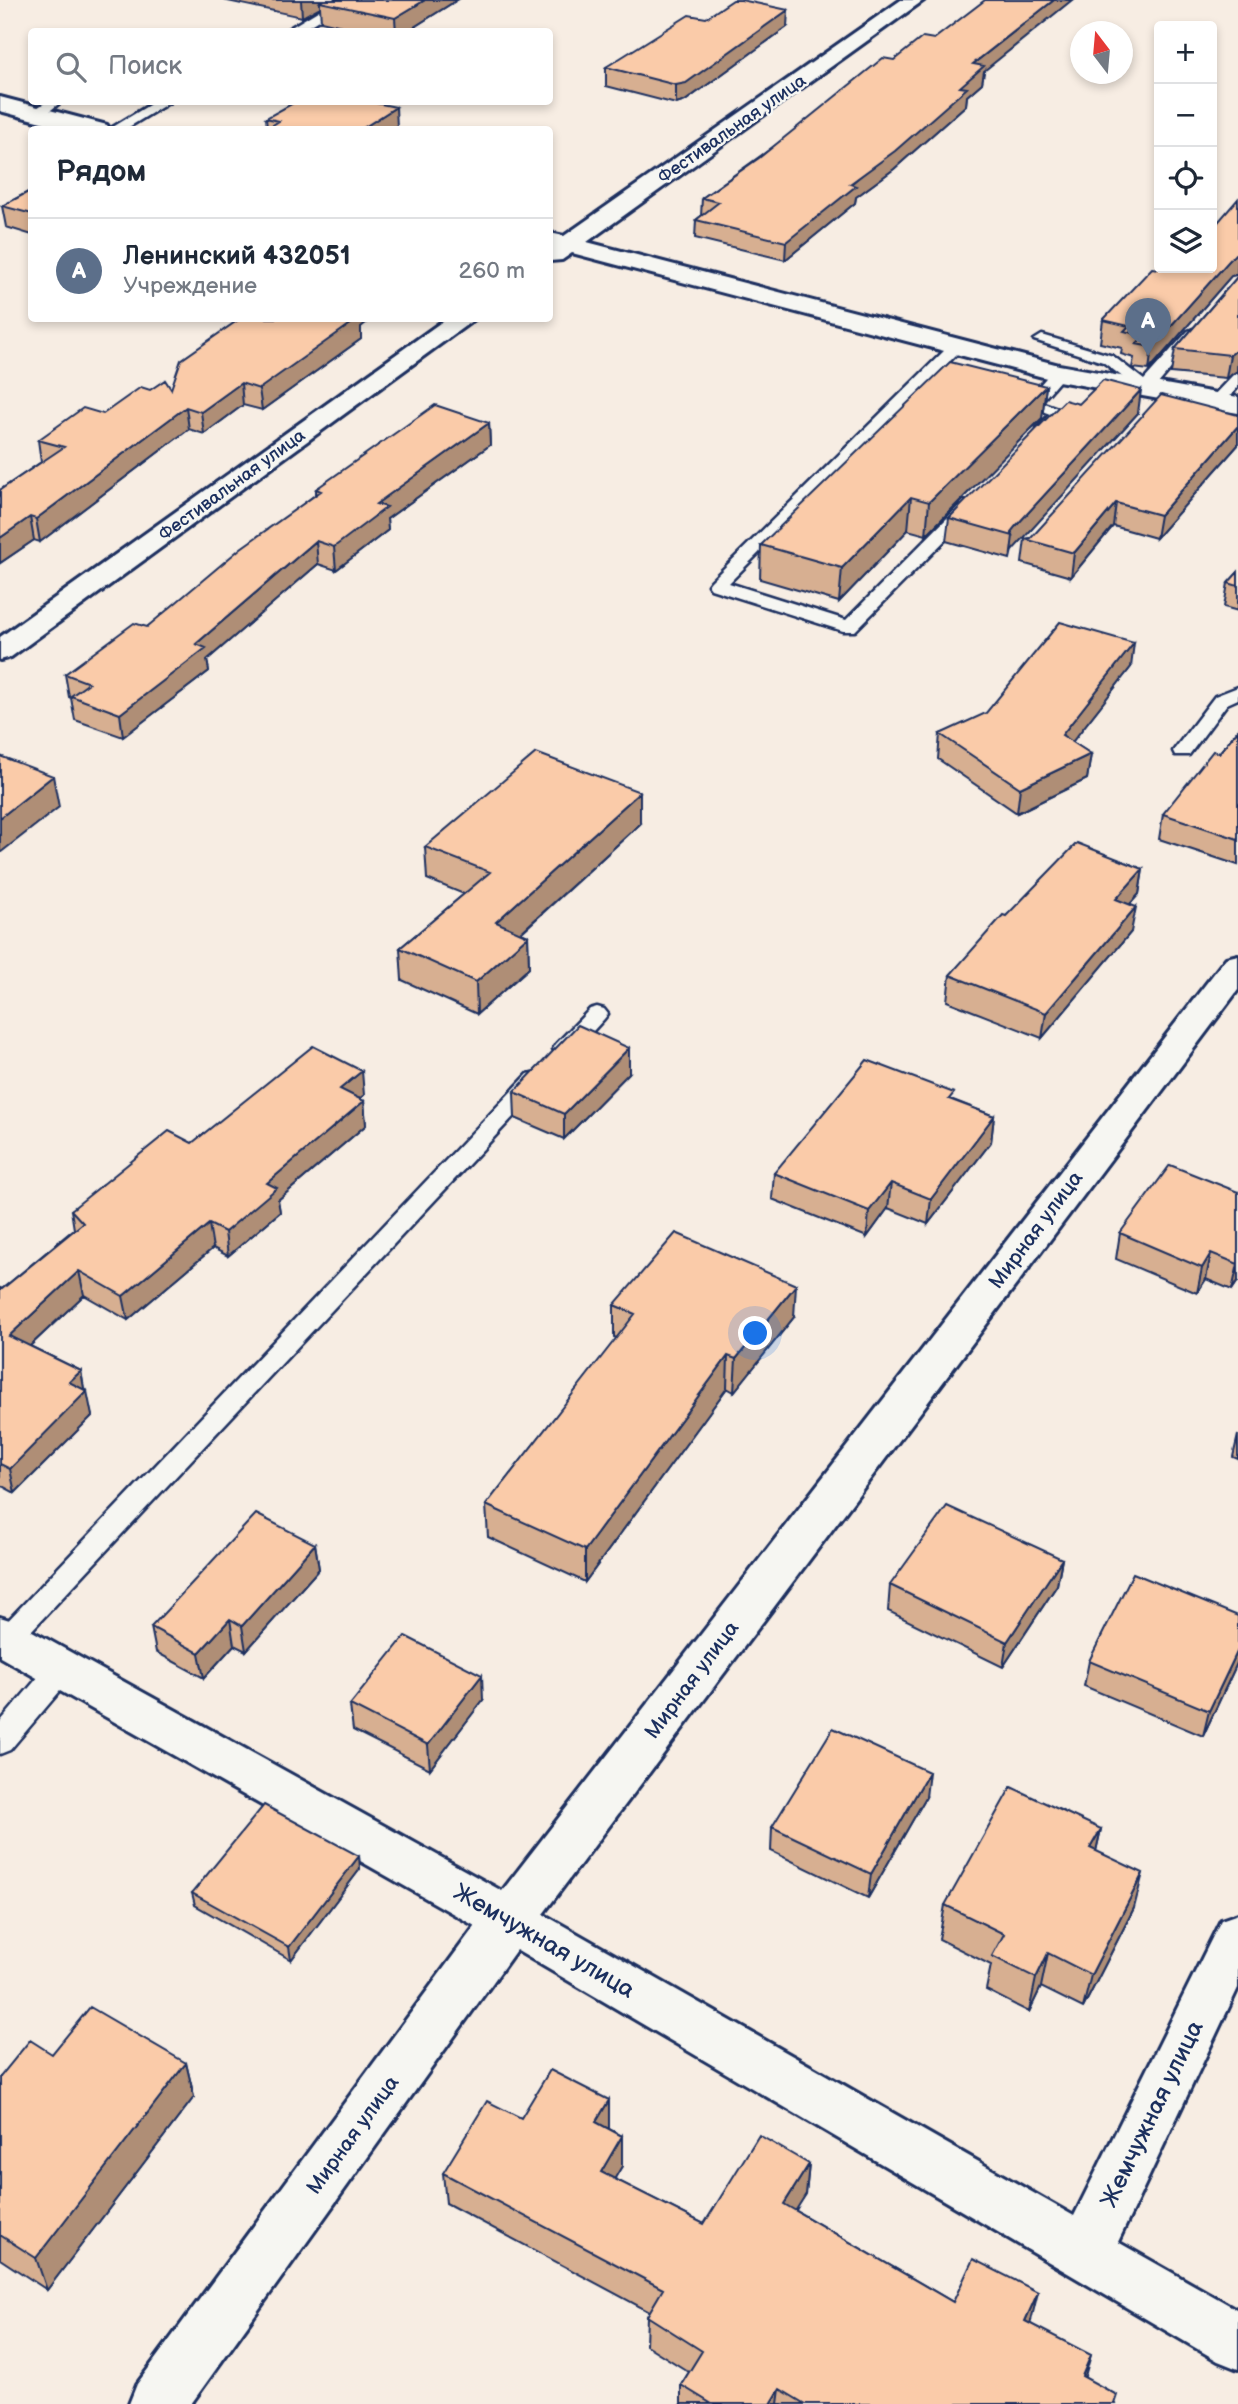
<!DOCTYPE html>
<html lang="ru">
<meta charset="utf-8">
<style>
body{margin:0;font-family:"Balsamiq Sans",sans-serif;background:#f6f6f7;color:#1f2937}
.controls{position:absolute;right:21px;top:21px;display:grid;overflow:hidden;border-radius:7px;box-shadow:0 4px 10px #0003}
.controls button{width:63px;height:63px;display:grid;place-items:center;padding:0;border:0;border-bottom:2px solid #e0e1e3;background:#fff;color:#1f2937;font:35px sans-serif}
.compass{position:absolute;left:1070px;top:21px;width:63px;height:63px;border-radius:50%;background:#fff;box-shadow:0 4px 10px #0003;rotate:344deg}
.you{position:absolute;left:756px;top:1334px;width:24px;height:24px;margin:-18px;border:5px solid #fff;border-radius:50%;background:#1a73e8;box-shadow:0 0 0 10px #1a73e833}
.badge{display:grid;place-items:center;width:46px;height:46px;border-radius:50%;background:#2563eb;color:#fff;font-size:23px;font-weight:700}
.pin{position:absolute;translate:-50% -58px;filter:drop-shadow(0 2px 4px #0008)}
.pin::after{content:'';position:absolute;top:37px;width:24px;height:21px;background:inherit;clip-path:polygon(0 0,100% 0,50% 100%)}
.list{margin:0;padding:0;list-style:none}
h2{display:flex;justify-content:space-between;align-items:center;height:91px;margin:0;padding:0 28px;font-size:30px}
h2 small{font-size:23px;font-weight:400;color:#747a83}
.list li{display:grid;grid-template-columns:46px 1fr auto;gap:21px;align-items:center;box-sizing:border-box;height:105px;padding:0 28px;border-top:2px solid #e0e1e3}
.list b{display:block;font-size:26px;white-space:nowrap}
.list p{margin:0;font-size:23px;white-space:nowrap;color:#747a83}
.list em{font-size:23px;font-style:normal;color:#747a83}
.icon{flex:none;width:38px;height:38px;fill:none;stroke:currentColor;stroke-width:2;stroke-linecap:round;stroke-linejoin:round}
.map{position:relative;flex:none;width:1238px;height:2404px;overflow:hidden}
.search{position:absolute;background:#fff;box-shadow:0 4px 10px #0003;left:28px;top:28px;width:525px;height:77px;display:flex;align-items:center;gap:18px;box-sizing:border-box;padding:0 24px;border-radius:7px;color:#747a83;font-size:26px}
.panel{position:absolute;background:#fff;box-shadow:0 4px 10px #0003;left:28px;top:126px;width:525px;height:196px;border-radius:7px}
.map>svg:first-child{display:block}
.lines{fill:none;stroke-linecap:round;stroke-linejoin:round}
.service-casing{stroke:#1b2f5e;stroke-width:5}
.minor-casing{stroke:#1b2f5e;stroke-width:6}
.service{fill:#f6f6f2;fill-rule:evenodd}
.minor{fill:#f6f6f2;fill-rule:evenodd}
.wall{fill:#d7af91;stroke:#1b2f5e;stroke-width:2}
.shaded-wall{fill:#af8e76;stroke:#1b2f5e;stroke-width:2}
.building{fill:#facba9;stroke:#1b2f5e;stroke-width:2}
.labels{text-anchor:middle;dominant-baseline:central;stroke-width:5;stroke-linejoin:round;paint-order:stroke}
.far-street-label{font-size:18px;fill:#1b2f5e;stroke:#f6f6f2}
.street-label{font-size:21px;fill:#1b2f5e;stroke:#f6f6f2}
.near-street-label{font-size:24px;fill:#1b2f5e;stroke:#f6f6f2}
</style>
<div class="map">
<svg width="1238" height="2404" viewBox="0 0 1238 2404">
<rect width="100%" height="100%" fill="#f7ede3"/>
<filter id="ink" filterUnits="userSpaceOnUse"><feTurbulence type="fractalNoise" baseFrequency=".0143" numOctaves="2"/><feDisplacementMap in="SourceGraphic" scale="14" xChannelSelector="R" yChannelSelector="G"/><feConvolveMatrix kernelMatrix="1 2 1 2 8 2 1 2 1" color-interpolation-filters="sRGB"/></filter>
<g filter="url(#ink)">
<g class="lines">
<defs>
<path id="service" d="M336,0H351L299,32H283Z
M46,102H61L42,117H32V111Z
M154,102H170L124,130H108Z
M1193,329L1198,331V337L1151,392L1145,394L1103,362L1034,340L1042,335L1113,356L1144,380L1188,331Z
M955,343L960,345V351L729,583L846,620L964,501H976V509L855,631H843L711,589L708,585L711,581L950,345Z
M1058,368L1066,373L1041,402L1069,412L1051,431L1045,433L1037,428L1050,414L1023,404L1053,370Z
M1238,373V387L1223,404H1211V398L1233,375Z
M1238,687V699L1227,704L1189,755H1175L1173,751L1215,696Z
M597,1007L604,1009L608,1014L604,1019L572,1054H556L553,1049L556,1044L590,1009Z
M536,1072L544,1074L547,1079L544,1084L16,1647L7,1650L0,1647V1629L528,1074Z
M61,1659L71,1662L74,1670L71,1678L10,1750L0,1754V1722L51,1662Z"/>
<path id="minor" d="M901,0H924L587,242L1059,365L1238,397V413L1058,381L572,253L562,260L550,261V233L564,236Z
M0,97L107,125L110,130H71L0,111Z
M447,318H476L11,657L0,660V637Z
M1238,955V990L543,1914L1074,2216L1221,1920L1238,1914V1988L1118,2242L1238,2310V2369L1218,2361L516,1950L191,2404H129L137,2384L475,1926L0,1657V1617L16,1622L502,1891L1226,958Z"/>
</defs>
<use href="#service" class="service-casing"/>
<use href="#minor" class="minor-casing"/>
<use href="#service" class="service"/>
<use href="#minor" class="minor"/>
</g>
<path class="wall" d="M223,0H457L406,32H367L321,21L320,7L302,17Z
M706,18L787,27L685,101L676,104L606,86V67Z
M894,60L984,71L982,83L967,96L966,105L894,169L856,197L855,203L785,260L695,238L696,220L701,216L702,198Z
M266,118L397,127L267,128Z
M32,190V235L6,227L2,206Z
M1238,199V275L1231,276L1149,370L1132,368L1134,358L1121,354L1122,348L1100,343L1103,320L1158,269L1212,268Z
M1238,276V373L1237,371L1226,378L1171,373L1175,349Z
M361,327V339L262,410L243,405L204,434L189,429L40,542L34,540L0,563V490L41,462L38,440L103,414L150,390L171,389Z
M1046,386L1042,418L926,535L908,530L839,602L760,579L761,545Z
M1079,404L1138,413L1012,550L1010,559L946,541L949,518Z
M1238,415V445L1156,538L1113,526L1071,577L1022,563L1025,539L1031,538Z
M489,423L490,445L387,519L388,530L336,570L318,564L207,660L209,671L123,737L75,720L71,698L69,697L65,674L147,627L316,494V489Z
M1238,572V611L1224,607L1228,583Z
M1131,667L1072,742L1091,754L1087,779L1017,813L938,759L940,734Z
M1238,730V865L1159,839L1163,814L1219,753Z
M640,824L521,933L528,936L529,968L477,1014L402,980L400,948L464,894L427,879L425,847Z
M1143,869L1139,894L1130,904L1131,932L1042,1038L947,1001L950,975L1006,916Z
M629,1073L564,1139L515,1118L514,1092Z
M364,1095L359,1099L364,1101L366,1125L278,1200L280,1212L228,1256L213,1248L128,1320L84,1295L30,1346L81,1371L84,1390L92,1416L15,1493L0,1485V1288L2,1289L74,1229L71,1210L192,1143Z
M953,1100L994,1116L991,1142L928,1224L888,1208L867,1237L772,1199L774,1173Z
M1238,1192V1281L1232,1290L1206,1279L1197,1293L1116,1259L1120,1233Z
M614,1305L794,1317L734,1392L727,1388L585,1582L488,1537L486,1505L617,1338L614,1337Z
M1238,1435V1459L1233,1457Z
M315,1544L319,1569L246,1651L234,1645L204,1678L156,1652L151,1627Z
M1062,1559L1057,1585L1003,1667L888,1611L890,1585Z
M1238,1616V1661L1203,1736L1084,1686L1089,1661Z
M483,1700L430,1769L353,1730L350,1705Z
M926,1797L868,1898L771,1851L772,1827Z
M1101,1829L1096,1851L1134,1908L1083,2008L1041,1987L1029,2012L986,1990L991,1965L939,1939L945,1905Z
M359,1856L360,1869L291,1960L195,1905L192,1893Z
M52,2054L186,2063L194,2097L47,2290L0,2259V2077Z
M521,2118L609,2129L622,2136V2166L614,2179L704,2224L809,2164L806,2194L795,2210L953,2302L1031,2321L1030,2323L1084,2378L1115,2404H681V2385L689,2372L646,2345L647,2316L650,2312L446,2203L443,2173Z"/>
<path class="shaded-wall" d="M301,0H331L320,2V7L302,17Z
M425,0H457L406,32H396L395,18Z
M1054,0H1072L984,71L982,83L967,96L966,105L894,169L856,197L855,203L785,260L786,242L960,87L973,64Z
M788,10L787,27L685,101L676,104V85Z
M396,107L397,127L393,130H360Z
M1238,253L1237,274L1231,276L1149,370L1152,347L1235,254Z
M348,318H372L361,327V339L262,410L259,389Z
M1238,349L1237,371L1226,378L1230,355Z
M241,383L243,405L204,434L201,412Z
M1046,386L1042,418L926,535L929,502Z
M1141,390L1138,413L1011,552L1013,536L1011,532L1015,527Z
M186,407L189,429L40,542L36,519Z
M489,423L490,445L387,519L388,530L336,570L334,547L376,504Z
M1238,426V445L1156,538L1160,515Z
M911,497L908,530L839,602L842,568Z
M1116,503L1113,526L1071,577L1074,553Z
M30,517L34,540L0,563V538Z
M316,541L318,564L207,660L209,671L123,737L120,714L196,644Z
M1134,643L1131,667L1058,760L1062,735Z
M1091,754L1087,779L1017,813L1020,788Z
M53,776L59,807L0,853V818Z
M640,792V824L497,954L496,922Z
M1143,869L1139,894L1112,924L1116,899Z
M1136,907L1131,932L1042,1038L1046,1013Z
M528,936L529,968L477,1014L476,982Z
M629,1048V1073L564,1139V1114Z
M362,1071L364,1095L342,1113L340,1089Z
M364,1101L366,1125L278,1200L280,1212L228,1256L225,1232L267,1183Z
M994,1116L991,1142L928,1224L931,1199Z
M891,1183L888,1208L867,1237L869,1211Z
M209,1224L213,1248L128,1320L123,1296Z
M1211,1253L1206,1279L1197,1293L1202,1268Z
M1238,1264V1281L1232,1290Z
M79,1271L84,1295L15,1360L9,1336Z
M796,1285L794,1317L734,1392L736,1359Z
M728,1356L727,1388L585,1582V1550Z
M81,1371L85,1394L87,1391L92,1416L15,1493L10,1469L69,1382Z
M315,1544L319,1569L246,1651L242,1626Z
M1062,1559L1057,1585L1003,1667L1007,1642Z
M230,1619L234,1645L204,1678L199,1653Z
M1238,1650V1661L1203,1736L1209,1711Z
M482,1675L483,1700L430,1769L428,1745Z
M929,1772L926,1797L868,1898L871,1874Z
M1101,1829L1093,1864L1090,1848Z
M359,1856L360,1869L291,1960L289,1947Z
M1143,1873L1134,1908L1083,2008L1091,1975Z
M1048,1953L1041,1987L1029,2012L1036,1978Z
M186,2063L194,2097L47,2290L36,2258Z
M609,2100V2131L596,2122Z
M622,2136V2166L601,2202V2172Z
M809,2164L806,2194L781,2234L784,2204Z
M1038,2292L1031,2321L1018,2350L1025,2321Z
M1091,2355L1083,2383L1082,2376Z
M780,2389L778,2404H771Z"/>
<path class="building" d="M323,0H425L395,18L320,2Z
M733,0H741L788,10L686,83L676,85L606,67L689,15L706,18Z
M985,0H1054L973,64L984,66L960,87L967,88L895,151L850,184L856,186L786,242L696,220L719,202L702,198L759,158L883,58L894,60L923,37L934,39Z
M295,102H371L396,107L360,130H265L279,121L266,118Z
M32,190V214L2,206Z
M1238,199V253L1235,254L1152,347L1136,344L1144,336L1124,331L1129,326L1103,320L1152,268L1158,269L1159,268H1212V229Z
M1238,276V349L1230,355L1175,349Z
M241,318H359L259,389L241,383L201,412L186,407L36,519L30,517L0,538V490L64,447L38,440L83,408L103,414L141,387L150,390L165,380L171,389L181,360Z
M950,362L1046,386L929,502L911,497L842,568L761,545Z
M1103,380L1141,390L1015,527L1011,532L1013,536L949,518L1065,400L1079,404Z
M1161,395L1238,415V426L1160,515L1116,503L1074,553L1025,539L1031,538Z
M435,405L489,423L376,504L387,507L334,547L316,541L196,644L206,648L120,714L71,696L89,683L65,674L134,623L147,627L241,548L321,491L316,489Z
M1238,572V586L1228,583Z
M1060,622L1134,643L1062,735L1091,754L1020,788L940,734L986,713Z
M1238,730V839L1163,814L1213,751L1219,753Z
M536,753L640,792L496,922L528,936L476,982L400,948L490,872L425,847Z
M0,756L53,776L0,818Z
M1077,843L1143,869L1116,899L1136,907L1046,1013L950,975L1003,915L1006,916Z
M578,1025L629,1048L564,1114L514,1092Z
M313,1046L362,1071L340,1089L364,1101L267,1183L277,1188L225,1232L209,1224L123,1296L79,1271L9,1336L81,1371L69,1382L87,1391L10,1469L0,1464V1288L2,1289L83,1223L71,1210L169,1131L192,1143Z
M867,1060L954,1093L949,1099L994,1116L931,1199L891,1183L869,1211L774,1173Z
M1170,1165L1238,1192V1264L1211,1253L1202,1268L1120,1233Z
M676,1233L796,1285L736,1359L728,1356L585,1550L486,1505L635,1314L614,1305Z
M947,1506L1062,1559L1007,1642L890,1585Z
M256,1514L315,1544L242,1626L230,1619L199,1653L151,1627Z
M1133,1573L1238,1616V1650L1209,1711L1089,1661Z
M405,1636L482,1675L428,1745L350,1705Z
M833,1728L929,1772L871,1874L772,1827Z
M1011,1787L1101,1829L1090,1848L1143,1873L1091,1975L1048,1953L1036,1978L992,1956L1004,1934L945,1905Z
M264,1805L359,1856L289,1947L192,1893Z
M90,2007L186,2063L36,2258L0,2235V2077L30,2040L52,2054Z
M550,2070L609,2100L596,2122L622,2136L601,2172L704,2224L759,2135L809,2164L784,2204L953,2302L973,2259L1038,2292L1025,2321L1091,2355L1082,2376L1117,2395L1114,2404H805L780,2389L771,2404H712L681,2385L702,2351L647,2316L663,2289L443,2173L487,2101L521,2118Z"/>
</g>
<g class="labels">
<g class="far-street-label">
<text transform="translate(732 129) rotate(-35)">Фестивальная улица</text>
<text transform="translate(232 485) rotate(-36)">Фестивальная улица</text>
</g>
<g class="street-label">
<text transform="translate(1036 1230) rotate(-53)">Мирная улица</text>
<text transform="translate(692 1680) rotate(-53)">Мирная улица</text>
<text transform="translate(353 2135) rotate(-54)">Мирная улица</text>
</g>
<g class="near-street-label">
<text transform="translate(544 1941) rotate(30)">Жемчужная улица</text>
<text transform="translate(1152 2114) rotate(-64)">Жемчужная улица</text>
</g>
</g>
</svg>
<div class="controls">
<button>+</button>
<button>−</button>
<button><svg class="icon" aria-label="locate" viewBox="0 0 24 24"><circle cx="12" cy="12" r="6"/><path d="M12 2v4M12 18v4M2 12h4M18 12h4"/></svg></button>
<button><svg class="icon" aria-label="layers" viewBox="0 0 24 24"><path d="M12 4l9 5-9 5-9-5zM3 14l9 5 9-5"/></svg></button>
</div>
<svg class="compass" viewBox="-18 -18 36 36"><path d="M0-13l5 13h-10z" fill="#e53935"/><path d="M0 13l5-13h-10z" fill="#747a83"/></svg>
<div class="you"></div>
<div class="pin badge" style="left:1148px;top:356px;background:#5c6f8a">A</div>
<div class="search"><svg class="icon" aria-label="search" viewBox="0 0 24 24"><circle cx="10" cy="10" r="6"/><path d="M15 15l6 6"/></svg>Поиск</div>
<section class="panel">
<h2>Рядом<small></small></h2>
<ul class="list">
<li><span class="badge" style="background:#5c6f8a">A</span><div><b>Ленинский 432051</b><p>Учреждение</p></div><em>260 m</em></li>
</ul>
</section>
</div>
